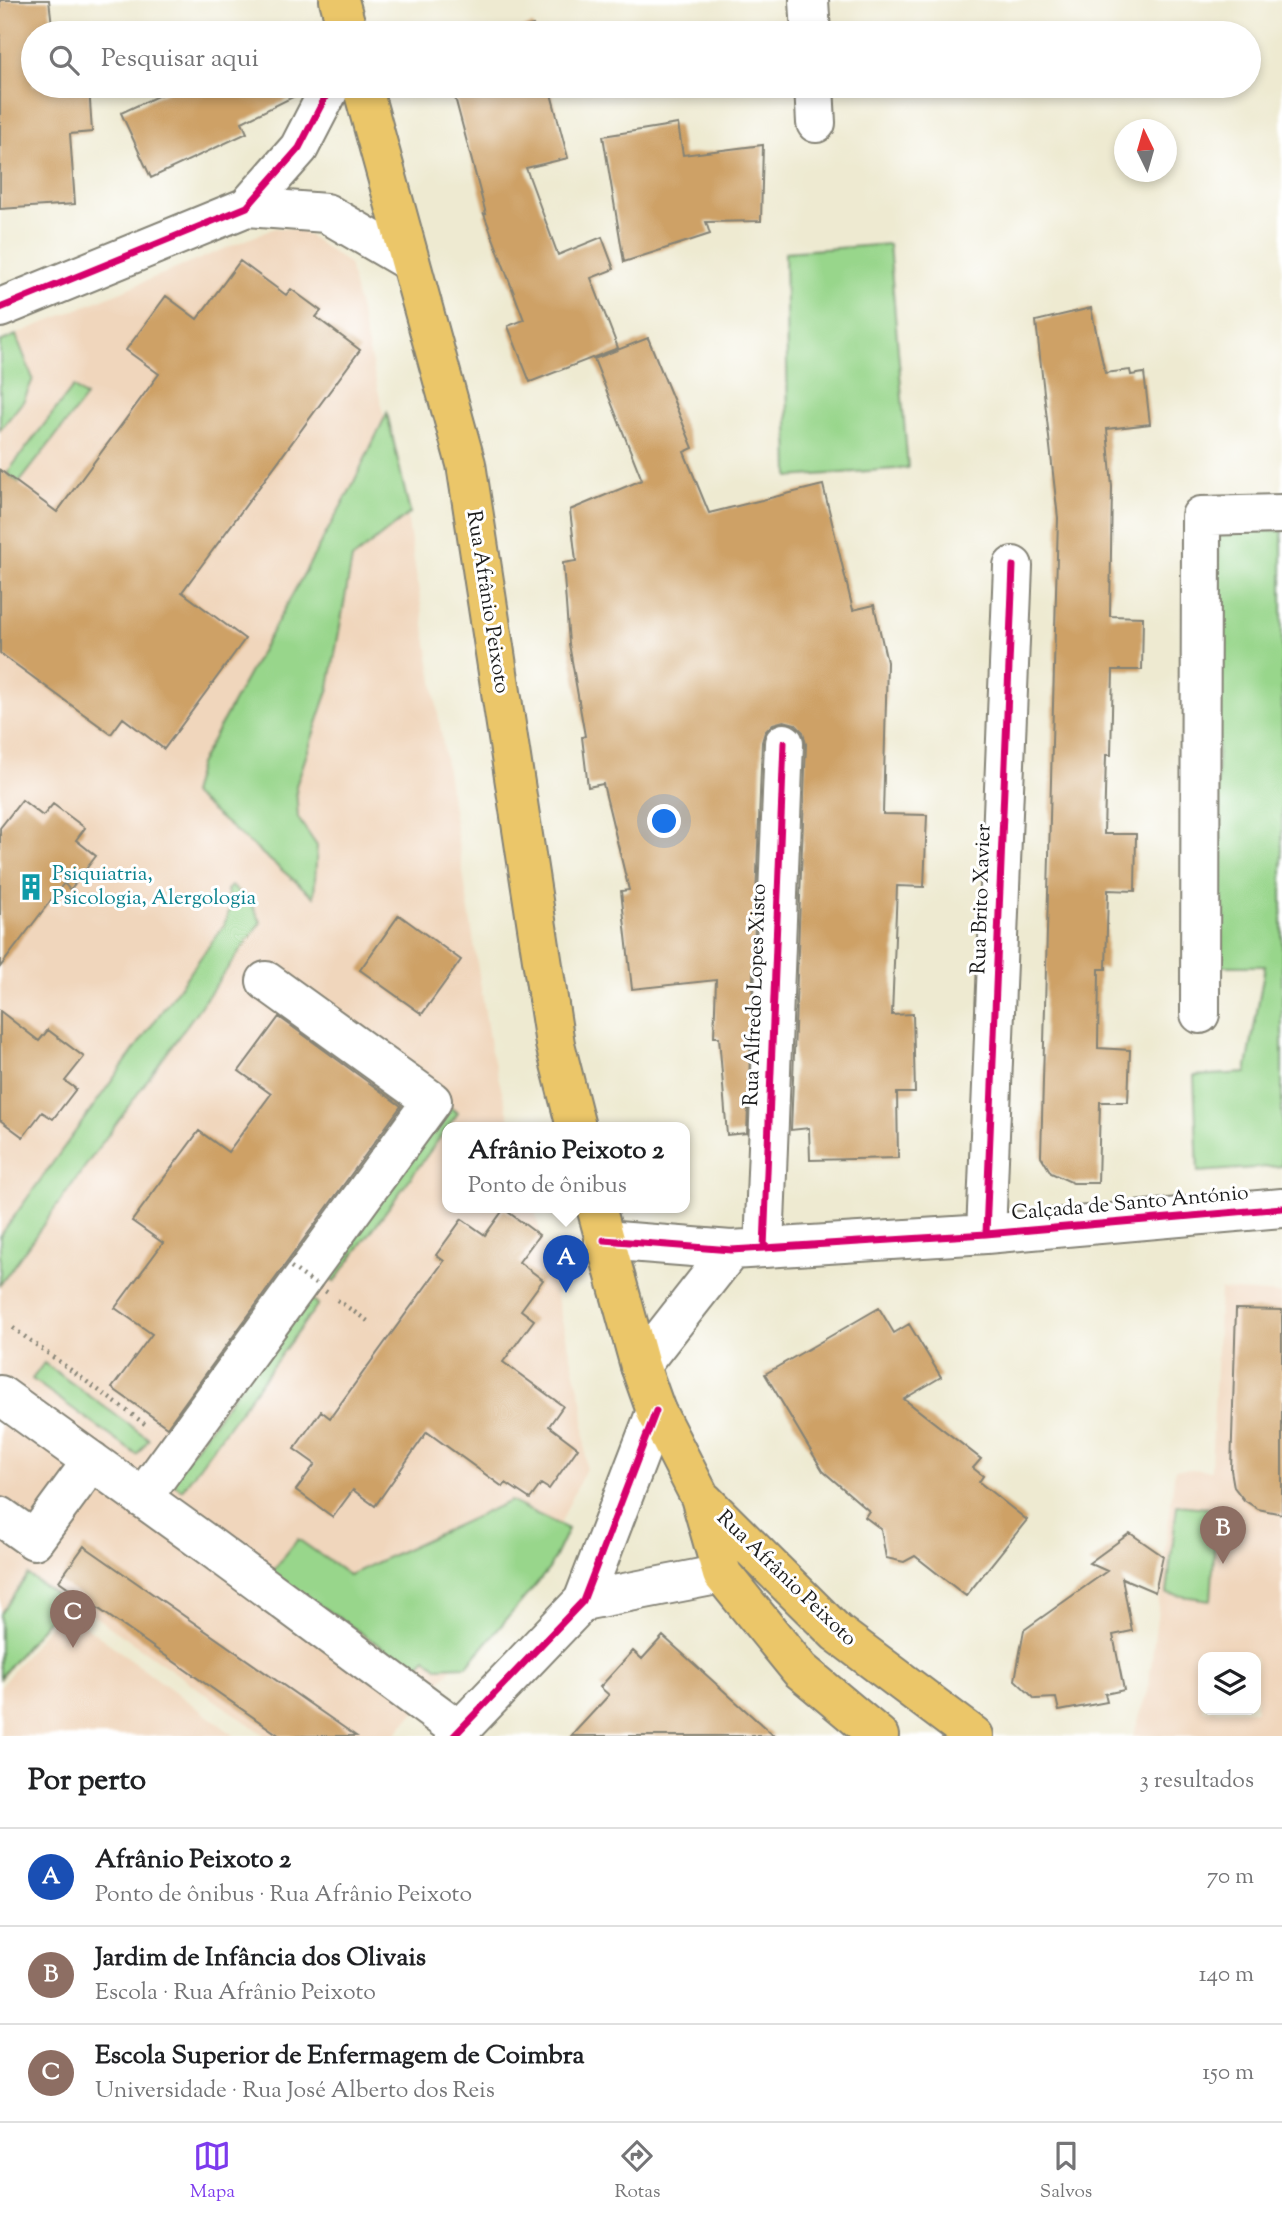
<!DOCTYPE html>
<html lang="pt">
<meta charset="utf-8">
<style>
body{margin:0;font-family:"Sorts Mill Goudy",serif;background:#f2f2f2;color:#202124}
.controls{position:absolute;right:21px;bottom:21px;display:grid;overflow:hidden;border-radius:14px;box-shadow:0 4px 10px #0003}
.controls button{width:63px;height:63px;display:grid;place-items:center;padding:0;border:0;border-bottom:2px solid #e0e0e0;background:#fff;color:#202124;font:35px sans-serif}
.compass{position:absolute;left:1114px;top:119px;width:63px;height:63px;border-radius:50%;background:#fff;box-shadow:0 4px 10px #0003;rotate:355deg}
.you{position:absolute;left:665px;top:822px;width:24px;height:24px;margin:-18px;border:5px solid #fff;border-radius:50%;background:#1a73e8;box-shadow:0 0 0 10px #1a73e833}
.badge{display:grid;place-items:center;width:46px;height:46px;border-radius:50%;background:#7c3aed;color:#fff;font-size:23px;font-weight:700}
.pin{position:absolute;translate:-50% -58px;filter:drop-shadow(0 2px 4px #0008)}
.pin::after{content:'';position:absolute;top:37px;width:24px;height:21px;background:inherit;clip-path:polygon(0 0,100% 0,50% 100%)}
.popup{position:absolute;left:442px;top:1122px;width:248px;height:91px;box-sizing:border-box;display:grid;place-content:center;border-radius:14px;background:#fff;filter:drop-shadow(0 2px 5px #0005);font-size:23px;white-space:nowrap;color:#757577}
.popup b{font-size:26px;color:#202124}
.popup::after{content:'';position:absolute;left:50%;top:100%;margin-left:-14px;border:14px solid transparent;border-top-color:#fff}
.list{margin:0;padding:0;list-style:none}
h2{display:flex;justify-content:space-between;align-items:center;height:91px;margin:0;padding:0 28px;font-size:30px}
h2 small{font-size:23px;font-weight:400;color:#757577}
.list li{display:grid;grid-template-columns:46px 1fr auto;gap:21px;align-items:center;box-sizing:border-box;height:98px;padding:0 28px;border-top:2px solid #e0e0e0}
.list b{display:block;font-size:26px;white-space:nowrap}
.list p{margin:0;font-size:23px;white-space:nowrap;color:#757577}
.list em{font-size:23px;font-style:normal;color:#757577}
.icon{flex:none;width:38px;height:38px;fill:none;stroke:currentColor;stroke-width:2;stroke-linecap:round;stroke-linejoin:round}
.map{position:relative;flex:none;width:1282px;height:1736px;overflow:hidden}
.search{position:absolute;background:#fff;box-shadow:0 4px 10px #0003;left:21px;right:21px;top:21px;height:77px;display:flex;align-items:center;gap:18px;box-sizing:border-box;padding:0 24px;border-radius:38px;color:#757577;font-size:26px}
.sheet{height:385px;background:#fff}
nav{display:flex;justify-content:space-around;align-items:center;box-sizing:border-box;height:98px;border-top:2px solid #e0e0e0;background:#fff;font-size:19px;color:#757577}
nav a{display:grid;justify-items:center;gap:4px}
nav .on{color:#7c3aed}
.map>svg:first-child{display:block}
.built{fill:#f0d6bc;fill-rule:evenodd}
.green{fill:#98d68b;stroke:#5a7954;stroke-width:2}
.building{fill:#cea166}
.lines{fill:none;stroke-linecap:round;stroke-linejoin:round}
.minor-casing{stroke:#858376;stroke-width:42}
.major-casing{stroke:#858376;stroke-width:42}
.path{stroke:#858376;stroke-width:4.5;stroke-dasharray:2 5;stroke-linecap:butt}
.minor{stroke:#fff;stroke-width:38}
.major{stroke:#ebc669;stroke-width:38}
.path-bridge{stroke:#858376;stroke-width:4.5;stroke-dasharray:2 5;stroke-linecap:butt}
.cycleway-casing{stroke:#fff;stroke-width:11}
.cycleway{stroke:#d6006c;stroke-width:7}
.labels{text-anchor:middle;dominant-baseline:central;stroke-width:6;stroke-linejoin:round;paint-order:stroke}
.street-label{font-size:21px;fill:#1c1c1c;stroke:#fff}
.culture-label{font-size:21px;fill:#0d838f;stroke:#fff;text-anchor:start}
</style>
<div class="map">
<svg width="1282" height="1736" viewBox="0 0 1282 1736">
<rect width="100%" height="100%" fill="#fff"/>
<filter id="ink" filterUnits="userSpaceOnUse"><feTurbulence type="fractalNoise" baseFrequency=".0143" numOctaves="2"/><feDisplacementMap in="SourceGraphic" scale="14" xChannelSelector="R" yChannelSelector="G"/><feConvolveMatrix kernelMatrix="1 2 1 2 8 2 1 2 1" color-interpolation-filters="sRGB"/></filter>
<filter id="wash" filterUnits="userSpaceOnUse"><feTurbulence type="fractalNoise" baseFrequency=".00686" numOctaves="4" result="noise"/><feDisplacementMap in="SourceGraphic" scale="28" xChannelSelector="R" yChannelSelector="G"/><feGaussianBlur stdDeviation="1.57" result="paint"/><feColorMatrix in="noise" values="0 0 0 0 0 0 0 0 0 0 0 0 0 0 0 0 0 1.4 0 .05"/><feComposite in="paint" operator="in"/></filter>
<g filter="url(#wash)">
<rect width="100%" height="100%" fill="#eeead1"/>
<path class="built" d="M275,228L299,229L349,264L407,516L491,1051L512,1127H447V1207H534L583,1405L586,1468L542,1562L394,1736H266L67,1597L0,1680V341Z
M1220,1290L1282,1294V1736H1133L1148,1691L1175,1469L1211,1470ZM1203,1657H1256V1710H1203Z
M62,1609L235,1736H0V1687Z"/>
<path class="green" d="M889,244L908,468L789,477L785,252Z
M16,335L33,379L24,400L0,430V342Z
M73,387L86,397L19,483L7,473Z
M387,413L410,513L352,559L329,688L296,786L298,818L317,846L314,897L191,794L199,764L350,490Z
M1282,530V1166L1198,1172L1194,1076L1246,1073L1265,966H1216L1219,533Z
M231,886L251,903L261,922L0,1285V1236L224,925L230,908L227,890Z
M445,1104L458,1113L334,1282L322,1273Z
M306,1296L318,1304L182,1490L170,1482Z
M44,1363L149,1439L137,1455L32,1379Z
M510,1501L568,1529L549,1569L467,1666L437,1667L426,1658L415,1669L271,1573L298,1539L349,1575Z
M1177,1505L1217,1509L1211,1600L1167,1594Z
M28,1575L64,1600L0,1678V1614Z"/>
<g id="blocks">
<path class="building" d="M0,0H49L52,25H55L56,33H33V86H89L92,132L70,134L75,204L0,209Z
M533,25L536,33H502Z
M179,86H307L303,92L242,122L247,133L151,178L121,113Z
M452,86H549L568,158L526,168L558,255L602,237L614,269L591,278L618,348L530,382L508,326L524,320L484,214H486Z
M678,124L683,155L763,145L761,221L706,222L710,234L624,262L603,136Z
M240,261L286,295L291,289L321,311L316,317L360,350L182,592L245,639L164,749L123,718L111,734L0,653V470L57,512L159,374L126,350L166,296L197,319Z
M1091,308L1105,373L1130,370L1131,375L1144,373L1150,424L1107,429L1112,487L1110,616L1143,617L1142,670H1113L1111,755H1106L1104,834H1136L1135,891L1108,890L1106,969H1099L1098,1048L1130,1050L1128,1102H1100L1098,1183H1073L1051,1173L1041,1156L1058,518L1036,321Z
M648,338L693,448L684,452L709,513L823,485L853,610L874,605L887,662L883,814L927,815L924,887L897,886L892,1015L913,1014L915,1093H897L898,1158L810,1160L809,1128L791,1130L806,744L803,732L795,724L784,721L773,724L765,732L762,742L747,1133L727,1135L719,1037H714L716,980L632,989L621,891L629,890L603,784L588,787L582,737L585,736L569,644L563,563L576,561L570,510L642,480L594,359Z
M22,800L43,816L53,804L85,828L76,840L96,856L70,890L64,883L0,967V828Z
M399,915L461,960L422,1014L360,970Z
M0,1011L39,1041L48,1030L84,1057L65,1081L76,1089L53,1119L42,1112L23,1137L0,1120Z
M279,1017L401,1106L167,1427L112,1388L152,1334L115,1308L163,1243L132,1221L199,1131L228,1152L271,1094L239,1071Z
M504,1209L539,1235L519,1262L543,1280L521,1310L534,1320L503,1362L563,1406L549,1426L578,1448L549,1489L541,1484L530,1499L506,1483L503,1487L427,1432L375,1506L353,1490L333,1517L296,1490L315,1464L294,1449L321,1411L330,1418L444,1261L436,1255L462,1219L485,1235Z
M879,1308L894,1333L909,1324L941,1377L904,1399L981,1459L973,1468L983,1476L979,1482L1027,1520L966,1596L915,1556L904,1562L886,1558L881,1529L865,1517L869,1511L823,1471L765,1374Z
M1236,1309L1282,1310V1514L1258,1509L1244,1500L1234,1487L1231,1470Z
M1130,1533L1163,1556L1155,1592L1122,1578L1132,1631L1113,1635L1124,1690L1105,1694L1107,1702L1059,1711L1056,1698L1035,1699L1015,1680L1024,1630L1107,1571L1089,1563Z
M84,1546L356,1736H280L59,1581Z
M663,1636L734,1700L774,1736H571L609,1695L600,1687L633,1651L642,1659Z"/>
</g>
</g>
<g filter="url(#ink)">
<use href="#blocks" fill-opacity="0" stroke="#858376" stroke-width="2"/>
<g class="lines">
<defs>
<path id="minor" d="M809,0L811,33
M814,86L816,123
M247,207L326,213L410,262
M0,308L247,207L299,148L331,86
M1200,1014L1201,516L1282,514
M986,1234L1013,566
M604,1240L731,1250L764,1248L986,1234L1282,1208
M764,1248L784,743
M640,1366L731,1250
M0,1395L208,1545L459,1730
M142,1498L432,1101L266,981
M0,1516L34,1540L92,1461
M583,1601L722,1574
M454,1736L583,1601L656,1411"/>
<path id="major" d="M339,0L348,33
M362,86L466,464L555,1044L576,1127
M596,1207L640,1366L656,1411L700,1497L722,1574L800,1670L879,1736
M704,1501L837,1633L974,1736"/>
</defs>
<use href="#minor" class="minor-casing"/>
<use href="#major" class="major-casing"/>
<path class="path" d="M337,1300L369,1322
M13,1328L145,1424"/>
<use href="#minor" class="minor"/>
<use href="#major" class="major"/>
<path class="path-bridge" d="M291,1267L328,1293"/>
<defs>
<path id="cycleway" d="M0,308L247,207L299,148L331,86
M986,1234L1013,566
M604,1240L731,1250L764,1248L986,1234L1282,1208
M764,1248L784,743
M454,1736L583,1601L656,1411"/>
</defs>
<use href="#cycleway" class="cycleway-casing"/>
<use href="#cycleway" class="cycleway"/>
</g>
</g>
<defs>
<symbol id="building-bare" viewBox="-9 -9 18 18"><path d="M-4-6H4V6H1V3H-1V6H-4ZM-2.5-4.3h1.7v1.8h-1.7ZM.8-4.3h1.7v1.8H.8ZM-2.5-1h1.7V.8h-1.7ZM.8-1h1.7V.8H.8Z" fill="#0f9aa8" stroke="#fff" stroke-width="2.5" paint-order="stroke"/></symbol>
</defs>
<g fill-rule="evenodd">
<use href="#building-bare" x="12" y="868" width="38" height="38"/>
</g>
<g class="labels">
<g class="street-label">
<text transform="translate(487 602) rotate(81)">Rua Afrânio Peixoto</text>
<text transform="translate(982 899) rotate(-88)">Rua Brito Xavier</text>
<text transform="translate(756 995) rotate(-88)">Rua Alfredo Lopes Xisto</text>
<text transform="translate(1130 1204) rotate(-5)">Calçada de Santo António</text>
<text transform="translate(786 1579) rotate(44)">Rua Afrânio Peixoto</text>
</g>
<g class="culture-label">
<text x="52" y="875">Psiquiatria,<tspan x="52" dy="24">Psicologia, Alergologia</tspan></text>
</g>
</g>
</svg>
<div class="controls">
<button><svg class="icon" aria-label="layers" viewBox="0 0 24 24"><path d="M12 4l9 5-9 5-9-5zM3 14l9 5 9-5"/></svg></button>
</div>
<svg class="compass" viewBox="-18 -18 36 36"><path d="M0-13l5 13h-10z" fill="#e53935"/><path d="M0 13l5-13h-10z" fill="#757577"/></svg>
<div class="you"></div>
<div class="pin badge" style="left:566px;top:1293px;background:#1a4fb4">A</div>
<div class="popup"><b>Afrânio Peixoto 2</b>Ponto de ônibus</div>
<div class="pin badge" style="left:1223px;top:1564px;background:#8d6e63">B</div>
<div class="pin badge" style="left:73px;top:1648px;background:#8d6e63">C</div>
<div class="search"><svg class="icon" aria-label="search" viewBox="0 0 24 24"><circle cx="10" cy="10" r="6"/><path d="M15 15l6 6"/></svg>Pesquisar aqui</div>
</div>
<section class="sheet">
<h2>Por perto<small>3 resultados</small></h2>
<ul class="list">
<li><span class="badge" style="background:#1a4fb4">A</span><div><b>Afrânio Peixoto 2</b><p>Ponto de ônibus · Rua Afrânio Peixoto</p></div><em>70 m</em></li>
<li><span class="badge" style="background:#8d6e63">B</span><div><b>Jardim de Infância dos Olivais</b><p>Escola · Rua Afrânio Peixoto</p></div><em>140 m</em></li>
<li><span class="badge" style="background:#8d6e63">C</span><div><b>Escola Superior de Enfermagem de Coimbra</b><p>Universidade · Rua José Alberto dos Reis</p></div><em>150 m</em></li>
</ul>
</section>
<nav>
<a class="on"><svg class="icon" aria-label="map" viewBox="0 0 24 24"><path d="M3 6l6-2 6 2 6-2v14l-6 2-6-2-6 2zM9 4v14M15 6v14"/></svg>Mapa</a>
<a><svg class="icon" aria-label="directions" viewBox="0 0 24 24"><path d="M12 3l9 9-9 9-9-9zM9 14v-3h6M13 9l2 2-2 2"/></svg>Rotas</a>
<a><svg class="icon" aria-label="saved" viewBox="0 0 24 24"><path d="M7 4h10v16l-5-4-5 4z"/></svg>Salvos</a>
</nav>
